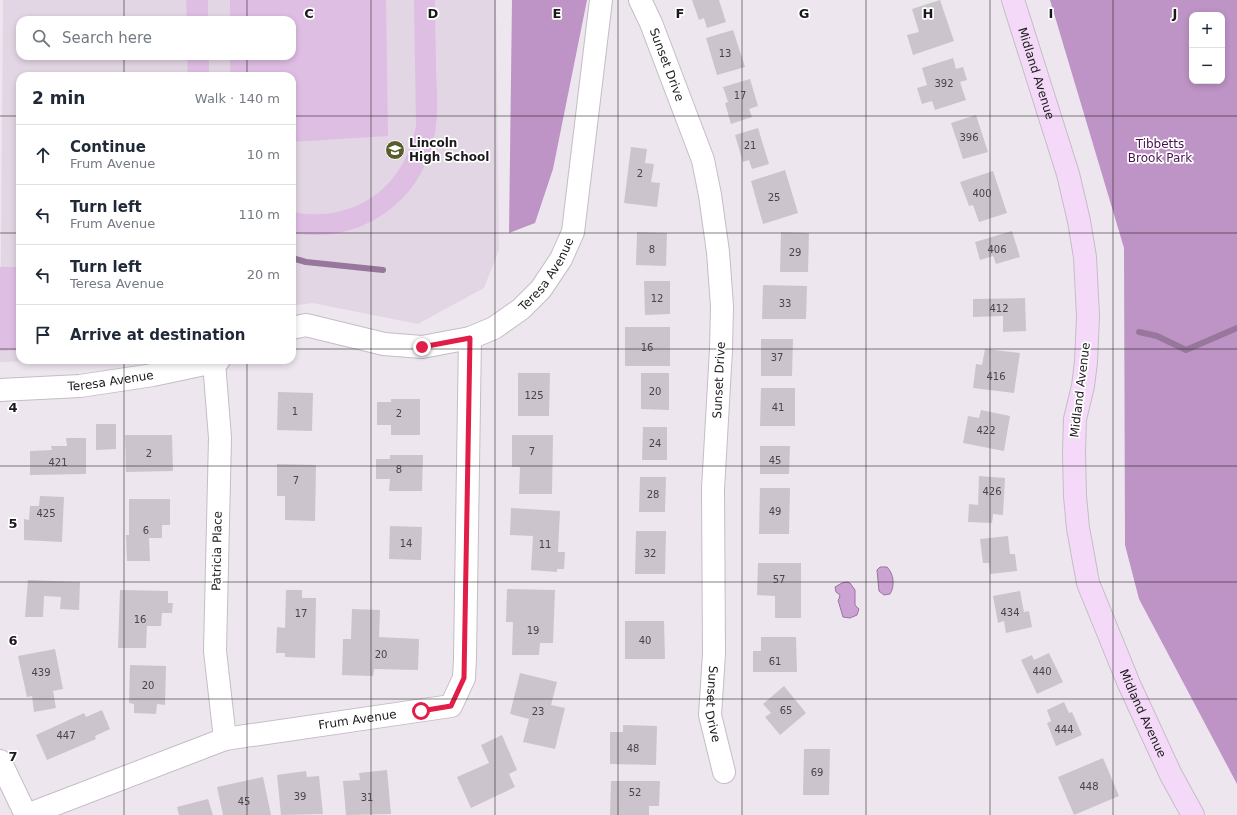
<!DOCTYPE html>
<meta charset="utf-8">
<style>
body{margin:0;font-family:"DejaVu Sans",sans-serif;background:#f2f2f3;color:#1f2937}
.controls{position:absolute;right:12px;top:12px;display:grid;overflow:hidden;border-radius:8px;box-shadow:0 2px 6px #0003}
.controls button{width:36px;height:36px;display:grid;place-items:center;padding:0;border:0;border-bottom:1px solid #e0e1e3;background:#fff;color:#1f2937;font:20px sans-serif}
.stop{position:absolute;width:12px;height:12px;margin:-9px;border:3px solid #e11d48;border-radius:50%;background:#fff}
.stop.end{background:#e11d48;border-color:#fff;box-shadow:0 1px 4px #0008}
.list{margin:0;padding:0;list-style:none}
h2{display:flex;justify-content:space-between;align-items:center;height:52px;margin:0;padding:0 16px;font-size:17px}
h2 small{font-size:13px;font-weight:400;color:#747a83}
.list li{display:grid;grid-template-columns:26px 1fr auto;gap:12px;align-items:center;box-sizing:border-box;height:60px;padding:0 16px;border-top:1px solid #e0e1e3}
.list b{display:block;font-size:15px;white-space:nowrap}
.list p{margin:0;font-size:13px;white-space:nowrap;color:#747a83}
.list em{font-size:13px;font-style:normal;color:#747a83}
.icon{flex:none;width:22px;height:22px;fill:none;stroke:currentColor;stroke-width:2;stroke-linecap:round;stroke-linejoin:round}
.map{position:relative;flex:none;width:1237px;height:815px;overflow:hidden}
.search{position:absolute;background:#fff;box-shadow:0 2px 6px #0003;left:16px;top:16px;width:280px;height:44px;display:flex;align-items:center;gap:10px;box-sizing:border-box;padding:0 14px;border-radius:12px;color:#747a83;font-size:15px}
.panel{position:absolute;background:#fff;box-shadow:0 2px 6px #0003;left:16px;top:72px;width:280px;height:292px;border-radius:12px}
.map>svg:first-child{display:block}
.built{fill:#e3d6e4;fill-rule:evenodd}
.green{fill:#dfbee4}
.forest{fill:#be93c5;fill-rule:evenodd}
.water{fill:#cca1d3;stroke:#97789c}
.lines{fill:none;stroke-linecap:round;stroke-linejoin:round}
.stream{stroke:#97789c;stroke-width:6}
.building{fill:#cbc4cc}
.street-casing{stroke:#c4bdc5;stroke-width:24}
.secondary-casing{stroke:#c4bdc5;stroke-width:24}
.street{stroke:#fff;stroke-width:22}
.secondary{stroke:#f4daf8;stroke-width:22}
.route{stroke:#e11d48;stroke-width:5}
.grid{fill:none;stroke:#1c191c;stroke-width:1;stroke-opacity:0.55}
.labels{text-anchor:middle;dominant-baseline:central;stroke-width:3.5;stroke-linejoin:round;paint-order:stroke}
.number-label{font-size:10px;fill:#484448}
.street-label{font-size:12px;fill:#1c191c;stroke:#fff}
.poi-label{font-size:12px;font-weight:bold;fill:#1c191c;stroke:#fff;text-anchor:start}
.park-label{font-size:12px;fill:#471250;stroke:#fff}
.grid-label{font-size:13px;text-anchor:middle;font-weight:bold;fill:#1c191c;stroke:#fff;stroke-width:3.5;stroke-linejoin:round;paint-order:stroke}
</style>
<div class="map">
<svg width="1237" height="815" viewBox="0 0 1237 815">
<rect width="100%" height="100%" fill="#eee6ef"/>
<path class="built" d="M3,0H496L499,250L484,288L418,324L312,303L292,306V76H20V360H99L0,362ZM20,20H292V56H20Z"/>
<path class="green" d="M186,0H208V20H187Z
M230,0H386L388,136L292,142V76H230V56H292V20H230Z
M414,0H435C435,24 436,49 436,73C437,90 438,108 436,125C432,165 410,200 374,220C348,234 321,238 292,233V212C338,221 382,203 404,161C410,150 413,138 416,126Z
M187,56H209V76H188Z
M0,267H20V350L0,351Z"/>
<path class="forest" d="M512,0H587L553,169L535,223L509,233Z
M1050,0H1237V784L1139,599L1125,545L1124,248ZM1192,15H1222V81H1192Z"/>
<path class="water" d="M880,567H887C894,574 895,586 890,594L884,595L879,591L877,570Z
M847,582L850,583L855,590V605L859,609L857,615L850,618L843,617L838,600L839,599L840,595L836,592L835,587L842,583Z"/>
<g class="lines">
<path class="stream" d="M292,258L306,262L383,270
M1139,332L1157,336L1186,350L1237,328"/>
</g>
<path class="building" d="M692,0H719L726,22L707,28L704,18L699,20Z
M940,0L954,41L913,55L907,35L919,32L912,9Z
M733,30L745,67L717,75L706,38Z
M953,58L956,69L963,67L967,80L960,82L966,100L935,110L932,101L922,104L917,88L927,85L922,68Z
M750,79L758,106L749,109L752,117L731,124L725,103L728,102L723,87Z
M976,115L988,152L963,159L951,123Z
M758,128L769,164L752,169L749,160L743,162L735,135Z
M631,147L647,149L645,163L654,164L651,182L660,183L657,207L624,203Z
M785,170L798,213L763,224L751,181Z
M993,171L1007,213L979,222L973,205L969,206L960,182Z
M1012,231L1020,257L996,264L993,256L980,260L975,242Z
M637,232L667,233L666,266L636,265Z
M781,232L809,233L808,272H780Z
M644,281H670V314L645,315Z
M763,285L807,286L806,319H762Z
M1025,298L1026,331L1003,332V316L973,317V299Z
M625,327H670V366H625Z
M761,339H793L792,376H761Z
M985,349L1020,353L1014,393L973,388L976,364L982,365Z
M518,373H550L549,416H518Z
M641,373H669V410L641,409Z
M761,388H795V426H760Z
M278,392L313,393L312,431L277,430Z
M391,399H420V435H391V425H377V402H391Z
M981,410L1010,416L1004,451L963,443L968,416L979,418Z
M96,424H116V449L96,450Z
M643,427H667V460H642Z
M125,435H172L173,471L126,472Z
M512,435H553L552,494H519L520,467H512Z
M66,438H86V474L30,475V451L52,450L51,446H67Z
M760,446H790L789,474H760Z
M390,455H423L422,491H389L390,479H376V459H390Z
M277,464L316,465L315,521L285,520V496H277Z
M979,476L1005,478L1003,515L993,514L992,523L968,522L969,504L978,505Z
M640,477H666L665,512H639Z
M760,488H790L789,534H759Z
M40,496L64,497L62,542L24,540V519L29,520L30,506H39Z
M129,499H170V525H162V538H149L150,561H127L126,535H129Z
M511,508L560,511L558,552H565L564,569H557V572L531,570L533,536L510,535Z
M390,526L422,527L421,560L389,559Z
M636,531H666L665,574H635Z
M1008,536L1010,554H1015L1017,571L990,574L989,563H983L980,539Z
M758,563H801V618H775V596L757,595Z
M28,580L80,582L79,610L60,609L61,597L44,596L43,617H25Z
M507,589L555,590L553,643H540L539,655H512L513,622H506Z
M120,590L168,591V603H173L172,613H162L161,626H147L146,648H118Z
M286,590H302V598H316L315,658L285,657V653H276L277,627L285,628Z
M1020,591L1024,612L1029,611L1032,627L1006,633L1004,621L998,623L993,596Z
M352,609L380,610L379,637L419,639L418,670L374,669L373,676L342,675L343,639H351Z
M625,621H664L665,659H625Z
M761,637H796L797,672H753V651H761Z
M55,649L63,689L53,691L56,708L34,712L32,696L27,697L18,656Z
M1049,653L1063,682L1037,694L1021,660L1032,655L1034,660Z
M130,665L166,666L165,705L157,704L156,714L134,713V704L129,703Z
M520,673L557,682L551,705L565,708L555,749L523,742L529,719L510,714Z
M784,686L806,713L780,735L765,717L771,713L763,704Z
M1064,702L1069,713L1072,712L1082,735L1056,746L1047,723L1051,721L1047,710Z
M102,710L110,729L95,736L96,739L47,760L36,735L84,713L86,717Z
M623,725L657,726L656,765L610,764V732H623Z
M502,735L517,770L509,774L515,787L471,808L457,777L489,763L481,745Z
M804,749H830L829,795H803Z
M1103,758L1119,796L1074,815L1058,777Z
M387,770L391,814L346,815L343,781L360,780L359,773Z
M306,771L307,777L319,776L323,814L281,815L277,775Z
M263,777L271,815H223L217,787Z
M611,781H660L659,806H649V815H610Z
M208,799L213,815H179L177,807Z"/>
<g class="lines">
<defs>
<g id="street">
<path id="s1" d="M640,0L651,23L703,160L710,195L718,252L722,306L721,350L713,489L714,654L710,715L724,772"/>
<path id="s2" d="M292,328L306,325L384,344L422,347L470,338L494,328L521,309L541,289L561,259L573,232L601,0"/>
<path d="M214,362L220,438L215,651L225,739"/>
<path id="s3" d="M0,390L80,386L153,375L214,362L219,360"/>
<path d="M0,761L26,815"/>
<path id="s4" d="M27,815L225,739L451,706L464,678L465,658L470,338"/>
</g>
<g id="secondary">
<path id="s5" d="M1013,0L1068,174L1079,221L1085,257L1088,316L1086,362L1083,386L1075,419L1074,452L1075,496L1078,528L1088,583L1129,684L1171,775L1193,815"/>
</g>
</defs>
<use href="#street" class="street-casing"/>
<use href="#secondary" class="secondary-casing"/>
<use href="#street" class="street"/>
<use href="#secondary" class="secondary"/>
</g>
<g class="lines">
<path class="route" d="M421,711L451,706L464,678L470,338L422,347"/>
</g>
<path class="grid" d="M124,0V20M247,0V20M371,0V815M495,0V815M618,0V815M742,0V815M866,0V815M990,0V815M1113,0V815M124,56V76M247,56V76M0,116H20M292,116H1237M0,233H20M292,233H1237M0,349H20M292,349H1237M124,360V815M247,360V815M0,466H1237M0,582H1237M0,699H1237"/>
<defs>
<symbol id="school-disc" viewBox="-11 -11 22 22"><circle r="9.5" fill="#5a5d2b" stroke="#fff"/><path d="M0-5L7-2L0 1L-7-2ZM-4 1L0 2.5L4 1V4Q0 6-4 4Z" fill="#fff"/></symbol>
</defs>
<g fill-rule="evenodd">
<use href="#school-disc" x="384" y="139" width="22" height="22"/>
</g>
<g class="labels">
<g class="number-label">
<text x="725" y="53">13</text>
<text x="944" y="83">392</text>
<text x="740" y="95">17</text>
<text x="969" y="137">396</text>
<text x="750" y="145">21</text>
<text x="640" y="173">2</text>
<text x="982" y="193">400</text>
<text x="774" y="197">25</text>
<text x="652" y="249">8</text>
<text x="997" y="249">406</text>
<text x="795" y="252">29</text>
<text x="657" y="298">12</text>
<text x="785" y="303">33</text>
<text x="999" y="308">412</text>
<text x="647" y="347">16</text>
<text x="777" y="357">37</text>
<text x="996" y="376">416</text>
<text x="655" y="391">20</text>
<text x="534" y="395">125</text>
<text x="778" y="407">41</text>
<text x="295" y="411">1</text>
<text x="399" y="413">2</text>
<text x="986" y="430">422</text>
<text x="655" y="443">24</text>
<text x="532" y="451">7</text>
<text x="149" y="453">2</text>
<text x="775" y="460">45</text>
<text x="58" y="462">421</text>
<text x="399" y="469">8</text>
<text x="296" y="480">7</text>
<text x="992" y="491">426</text>
<text x="653" y="494">28</text>
<text x="775" y="511">49</text>
<text x="46" y="513">425</text>
<text x="146" y="530">6</text>
<text x="406" y="543">14</text>
<text x="545" y="544">11</text>
<text x="650" y="553">32</text>
<text x="779" y="579">57</text>
<text x="1010" y="612">434</text>
<text x="301" y="613">17</text>
<text x="140" y="619">16</text>
<text x="533" y="630">19</text>
<text x="645" y="640">40</text>
<text x="381" y="654">20</text>
<text x="775" y="661">61</text>
<text x="1042" y="671">440</text>
<text x="41" y="672">439</text>
<text x="148" y="685">20</text>
<text x="786" y="710">65</text>
<text x="538" y="711">23</text>
<text x="1064" y="729">444</text>
<text x="66" y="735">447</text>
<text x="633" y="748">48</text>
<text x="817" y="772">69</text>
<text x="1089" y="786">448</text>
<text x="635" y="792">52</text>
<text x="300" y="796">39</text>
<text x="367" y="797">31</text>
<text x="244" y="801">45</text>
</g>
<g class="street-label">
<text stroke="none"><textPath href="#s1" startOffset="70">Sunset Drive</textPath></text>
<text stroke="none"><textPath href="#s5" startOffset="77">Midland Avenue</textPath></text>
<text stroke="none"><textPath href="#s2" startOffset="284">Teresa Avenue</textPath></text>
<text stroke="none"><textPath href="#s3" startOffset="111">Teresa Avenue</textPath></text>
<text transform="translate(719 380) rotate(-87)">Sunset Drive</text>
<text transform="translate(1080 390) rotate(-83)">Midland Avenue</text>
<text transform="translate(217 551) rotate(-89)">Patricia Place</text>
<text stroke="none"><textPath href="#s1" startOffset="718">Sunset Drive</textPath></text>
<text stroke="none"><textPath href="#s5" startOffset="737">Midland Avenue</textPath></text>
<text stroke="none"><textPath href="#s4" startOffset="346">Frum Avenue</textPath></text>
</g>
<g class="poi-label">
<text x="409" y="143">Lincoln<tspan x="409" dy="14">High School</tspan></text>
</g>
<g class="park-label">
<text x="1160" y="144">Tibbetts<tspan x="1160" dy="14">Brook Park</tspan></text>
</g>
</g>
<g class="grid-label">
<text x="309" y="18">C</text>
<text x="433" y="18">D</text>
<text x="557" y="18">E</text>
<text x="680" y="18">F</text>
<text x="804" y="18">G</text>
<text x="928" y="18">H</text>
<text x="1051" y="18">I</text>
<text x="1175" y="18">J</text>
<text x="13" y="412">4</text>
<text x="13" y="528">5</text>
<text x="13" y="645">6</text>
<text x="13" y="761">7</text>
</g>
</svg>
<div class="controls">
<button>+</button>
<button>−</button>
</div>
<div class="stop" style="left:421px;top:711px"></div>
<div class="stop end" style="left:422px;top:347px"></div>
<div class="search"><svg class="icon" aria-label="search" viewBox="0 0 24 24"><circle cx="10" cy="10" r="6"/><path d="M15 15l6 6"/></svg>Search here</div>
<section class="panel">
<h2>2 min<small>Walk · 140 m</small></h2>
<ul class="list">
<li><svg class="icon" aria-label="ahead" viewBox="0 0 24 24"><path d="M12 20V5M6 11l6-6 6 6"/></svg><div><b>Continue</b><p>Frum Avenue</p></div><em>10 m</em></li>
<li><svg class="icon" aria-label="left" viewBox="0 0 24 24"><path d="M17 20v-9H6M10 6l-5 5 5 5"/></svg><div><b>Turn left</b><p>Frum Avenue</p></div><em>110 m</em></li>
<li><svg class="icon" aria-label="left" viewBox="0 0 24 24"><path d="M17 20v-9H6M10 6l-5 5 5 5"/></svg><div><b>Turn left</b><p>Teresa Avenue</p></div><em>20 m</em></li>
<li><svg class="icon" aria-label="arrive" viewBox="0 0 24 24"><path d="M6 21V4h12l-3 4 3 4H6"/></svg><div><b>Arrive at destination</b></div></li>
</ul>
</section>
</div>
